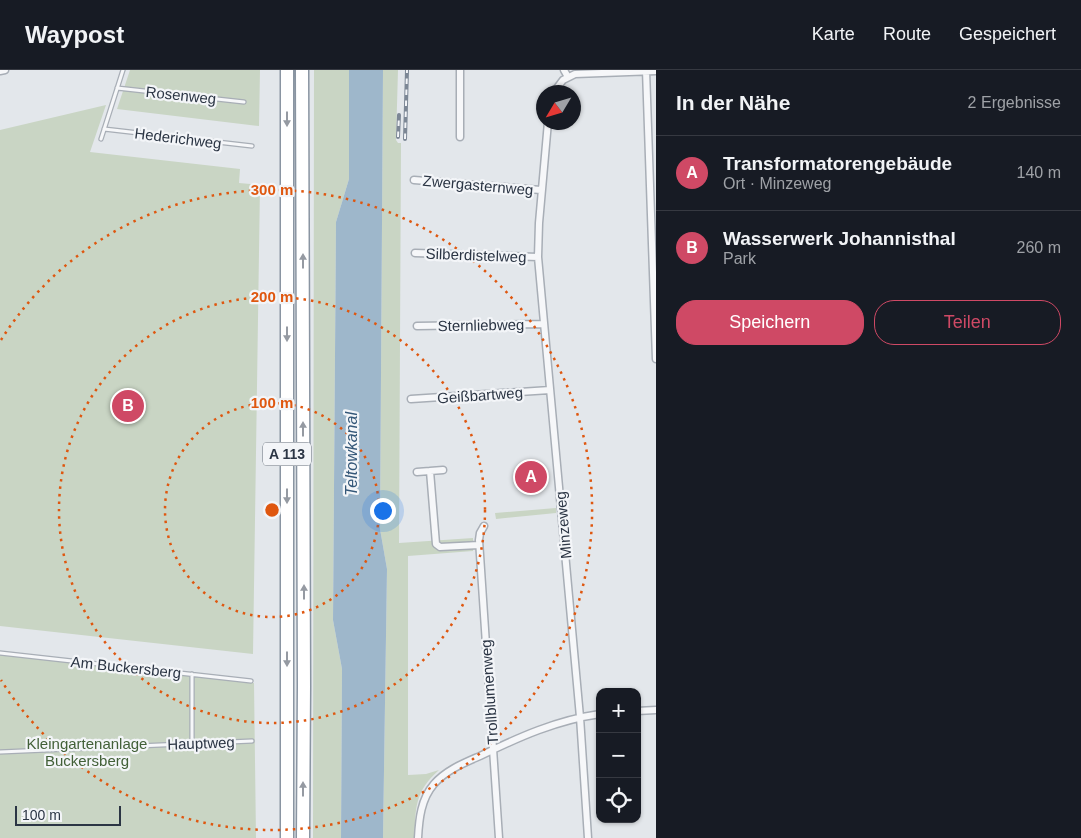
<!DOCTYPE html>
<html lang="de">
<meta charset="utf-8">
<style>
body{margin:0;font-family:Helvetica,sans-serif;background:#242831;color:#f1f3f6}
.controls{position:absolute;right:15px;bottom:15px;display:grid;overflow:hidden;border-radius:10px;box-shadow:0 1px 4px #0004}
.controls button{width:45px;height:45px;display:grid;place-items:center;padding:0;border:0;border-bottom:1px solid #363941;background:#171b24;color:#f1f3f6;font:25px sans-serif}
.compass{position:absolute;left:536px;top:15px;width:45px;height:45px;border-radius:50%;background:#171b24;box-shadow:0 1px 4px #0004;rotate:232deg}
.scale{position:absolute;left:15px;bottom:12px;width:106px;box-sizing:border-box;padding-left:5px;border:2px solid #2b3544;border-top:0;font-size:14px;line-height:18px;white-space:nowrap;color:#2b3544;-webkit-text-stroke:4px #f3f5f8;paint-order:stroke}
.you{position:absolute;left:382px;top:440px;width:18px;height:18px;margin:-12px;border:4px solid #fff;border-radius:50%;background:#1a73e8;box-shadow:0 0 0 8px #1a73e833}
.badge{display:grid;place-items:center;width:32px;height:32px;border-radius:50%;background:#cf4965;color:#fff;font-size:16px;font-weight:700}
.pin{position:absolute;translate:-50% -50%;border:2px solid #fff;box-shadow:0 1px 5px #0006}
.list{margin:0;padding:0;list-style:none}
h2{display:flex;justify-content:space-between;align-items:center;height:65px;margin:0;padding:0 20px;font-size:21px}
h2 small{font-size:16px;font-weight:400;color:#9ea1a6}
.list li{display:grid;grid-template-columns:32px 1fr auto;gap:15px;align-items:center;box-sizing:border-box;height:75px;padding:0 20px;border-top:1px solid #363941}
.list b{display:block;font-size:19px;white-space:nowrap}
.list p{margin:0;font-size:16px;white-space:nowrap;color:#9ea1a6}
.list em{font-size:16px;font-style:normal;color:#9ea1a6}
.actions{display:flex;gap:10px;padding:15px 20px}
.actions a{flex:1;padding:11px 0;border:1px solid #cf4965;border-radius:20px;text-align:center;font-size:18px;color:#cf4965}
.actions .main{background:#cf4965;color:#fff}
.icon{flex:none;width:28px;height:28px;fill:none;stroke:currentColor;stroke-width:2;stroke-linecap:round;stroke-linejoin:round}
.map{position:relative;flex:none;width:656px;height:768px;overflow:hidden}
header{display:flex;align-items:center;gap:30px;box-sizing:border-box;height:70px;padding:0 25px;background:#171b24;border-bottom:1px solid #363941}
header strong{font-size:24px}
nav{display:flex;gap:28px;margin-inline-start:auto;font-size:18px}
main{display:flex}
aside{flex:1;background:#171b24}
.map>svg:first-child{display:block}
.green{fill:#c9d5c4}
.water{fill:#9eb7cb}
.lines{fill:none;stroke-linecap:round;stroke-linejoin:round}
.lane-casing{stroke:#a8aeb6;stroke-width:5.5}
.street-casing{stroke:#a8aeb6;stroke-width:9}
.highway-casing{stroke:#8a95a2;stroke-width:15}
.lane{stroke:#f6f7f9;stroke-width:3}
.street{stroke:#f6f7f9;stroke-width:6}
.highway{stroke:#fff;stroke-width:12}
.rail-casing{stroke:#7c8795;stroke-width:4}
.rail{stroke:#f3f5f8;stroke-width:2;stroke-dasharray:5.5;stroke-linecap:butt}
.oneway{fill:#959aa2}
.ring{fill:none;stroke:#df570f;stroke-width:2.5;stroke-dasharray:2.5 5}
.labels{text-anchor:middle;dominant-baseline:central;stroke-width:4.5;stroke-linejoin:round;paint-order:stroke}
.shield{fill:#f3f5f8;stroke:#676f7a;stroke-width:1}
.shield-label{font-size:14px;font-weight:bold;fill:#2b3544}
.street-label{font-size:15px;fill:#2b3544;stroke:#f3f5f8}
.park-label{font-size:15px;fill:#426038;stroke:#f3f5f8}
.water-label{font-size:16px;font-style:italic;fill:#345778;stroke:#f3f5f8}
.centre{fill:#df570f;stroke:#f3f5f8;stroke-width:2.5}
.ring-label{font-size:15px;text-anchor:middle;font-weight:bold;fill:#df570f;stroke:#f3f5f8;stroke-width:4.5;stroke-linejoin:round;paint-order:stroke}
</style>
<header>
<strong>Waypost</strong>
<nav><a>Karte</a><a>Route</a><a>Gespeichert</a></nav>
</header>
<main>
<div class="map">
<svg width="656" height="768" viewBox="0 0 656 768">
<rect width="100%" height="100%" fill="#e3e7eb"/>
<path class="green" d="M130,0H260L259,56L117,39Z
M314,0H349V109L336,152L333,550L342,599L341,768H313Z
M383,0H398L396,70L398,73H401L399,473L473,468V481L408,486V705L426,704L439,700C415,721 415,738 415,768H383L387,499L380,459Z
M106,35L90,82L240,99L239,113L260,115L253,584L0,556V60Z
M556,438V443L496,449L495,443Z
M0,585L254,613L256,768H0Z"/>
<path class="water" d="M349,0H383L380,459L387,499L383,768H341L342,599L333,550L336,152L349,109Z"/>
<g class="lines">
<defs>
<path id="lane" d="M117,18L244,32
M104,59L252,76
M101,69L123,0
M0,583L251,611
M192,604V673
M0,682L252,671"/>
<path id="street" d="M564,0L568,7
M646,0L656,289
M0,1L5,0
M554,22L563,10L575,4L656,1
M548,52L539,153L538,187L580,647L588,768
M460,67V0
M414,110L541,120
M415,183L538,187
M417,256L544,254
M411,329L550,320
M430,401L436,474L440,477L479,475
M417,402L443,400
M484,456L480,463L479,470L499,768
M637,641L656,640
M418,768C419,749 421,729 434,714C446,700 464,693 480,686C519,667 557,650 600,644"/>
<path id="highway" d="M302,0L304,616L303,768
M287,768V0"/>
</defs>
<use href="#lane" class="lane-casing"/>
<use href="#street" class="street-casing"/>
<use href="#highway" class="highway-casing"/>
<use href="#lane" class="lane"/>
<use href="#street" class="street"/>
<use href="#highway" class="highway"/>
<defs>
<path id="rail" d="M398,67L399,45
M405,69L407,0"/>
</defs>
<use href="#rail" class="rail-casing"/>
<use href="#rail" class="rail"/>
</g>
<defs><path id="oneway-solid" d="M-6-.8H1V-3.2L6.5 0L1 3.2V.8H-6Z" transform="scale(1.25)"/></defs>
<g class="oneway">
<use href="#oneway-solid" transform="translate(287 49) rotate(90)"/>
<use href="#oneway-solid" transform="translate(303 191) rotate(-90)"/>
<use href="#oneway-solid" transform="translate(287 264) rotate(90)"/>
<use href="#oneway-solid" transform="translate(303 359) rotate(-90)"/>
<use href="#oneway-solid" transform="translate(287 426) rotate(90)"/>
<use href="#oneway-solid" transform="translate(304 522) rotate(-90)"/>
<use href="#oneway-solid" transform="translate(287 589) rotate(90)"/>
<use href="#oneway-solid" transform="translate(303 719) rotate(-90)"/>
</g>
<g class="ring">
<circle cx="272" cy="440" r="107"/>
<circle cx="272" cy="440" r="213"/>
<path d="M1 270A320 320 0 1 1 1 610"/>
</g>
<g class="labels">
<rect class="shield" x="263" y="372.5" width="48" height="23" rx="4"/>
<g class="shield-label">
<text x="287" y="384">A 113</text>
</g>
<g class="street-label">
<text transform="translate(181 25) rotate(6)">Rosenweg</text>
<text transform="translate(178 68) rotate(7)">Hederichweg</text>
<text transform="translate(478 115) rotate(5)">Zwergasternweg</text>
<text transform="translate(476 185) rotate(2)">Silberdistelweg</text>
<text transform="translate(481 255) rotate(-1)">Sternliebweg</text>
<text transform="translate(480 325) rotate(-4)">Geißbartweg</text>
<text transform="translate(563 455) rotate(-95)">Minzeweg</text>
<text transform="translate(126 597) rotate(6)">Am Buckersberg</text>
<text transform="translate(489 622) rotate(-94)">Trollblumenweg</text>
<text transform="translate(201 673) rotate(-2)">Hauptweg</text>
</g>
<g class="park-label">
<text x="87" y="673">Kleingartenanlage<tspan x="87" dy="17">Buckersberg</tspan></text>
</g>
<g class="water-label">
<text transform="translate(351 384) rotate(-90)">Teltowkanal</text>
</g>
</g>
<circle cx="272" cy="440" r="8" class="centre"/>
<g class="ring-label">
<text x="272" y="125">300 m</text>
<text x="272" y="232">200 m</text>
<text x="272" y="338">100 m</text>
</g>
</svg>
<div class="controls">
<button>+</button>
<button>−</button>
<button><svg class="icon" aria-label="locate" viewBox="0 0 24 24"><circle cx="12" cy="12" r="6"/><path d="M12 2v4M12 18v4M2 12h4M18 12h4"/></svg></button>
</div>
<svg class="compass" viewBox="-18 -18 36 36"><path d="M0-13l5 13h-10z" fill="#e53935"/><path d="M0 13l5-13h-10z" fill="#9ea1a6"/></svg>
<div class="scale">100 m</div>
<div class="you"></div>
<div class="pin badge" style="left:531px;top:407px">A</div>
<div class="pin badge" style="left:128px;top:336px">B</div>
</div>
<aside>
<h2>In der Nähe<small>2 Ergebnisse</small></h2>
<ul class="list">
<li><span class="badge">A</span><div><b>Transformatorengebäude</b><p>Ort · Minzeweg</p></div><em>140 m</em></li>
<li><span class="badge">B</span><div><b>Wasserwerk Johannisthal</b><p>Park</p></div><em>260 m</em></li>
</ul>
<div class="actions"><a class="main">Speichern</a><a>Teilen</a></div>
</aside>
</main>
